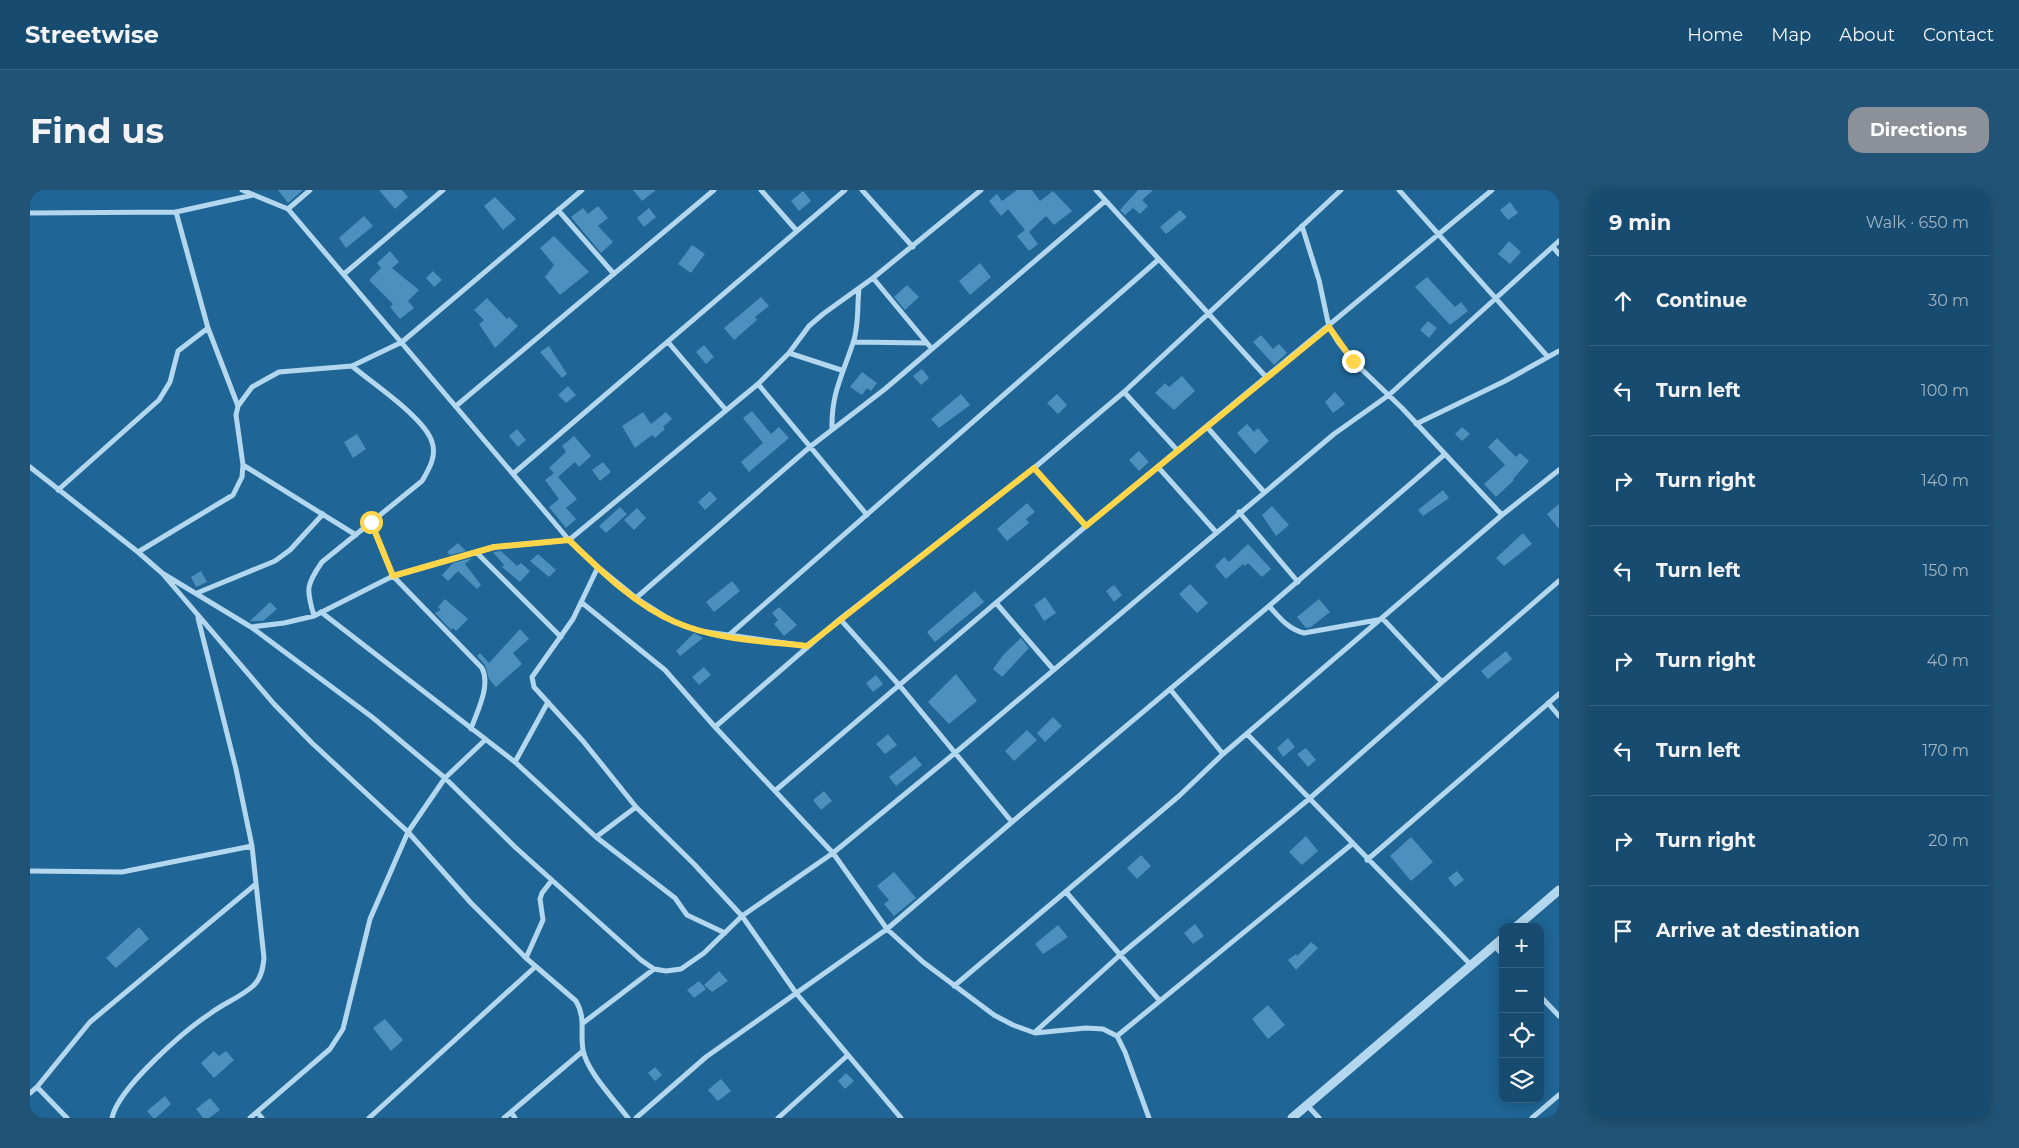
<!DOCTYPE html>
<meta charset="utf-8">
<style>
body{margin:0;font-family:Montserrat,sans-serif;background:#205375;color:#f1f3f6}
.controls{position:absolute;right:15px;bottom:15px;display:grid;overflow:hidden;border-radius:10px;box-shadow:0 2px 12px #0003}
.controls button{width:45px;height:45px;display:grid;place-items:center;padding:0;border:0;border-bottom:1px solid #366383;background:#174c70;color:#f1f3f6;font:25px sans-serif}
.stop{position:absolute;width:15px;height:15px;margin:-11px;border:4px solid #ffd54a;border-radius:50%;background:#fff}
.stop.end{background:#ffd54a;border-color:#fff;box-shadow:0 1px 5px #0008}
.list{margin:0;padding:0;list-style:none}
h2{display:flex;justify-content:space-between;align-items:center;height:65px;margin:0;padding:0 20px;font-size:21px}
h2 small{font-size:16px;font-weight:400;color:#9eb4c3}
.list li{display:grid;grid-template-columns:32px 1fr auto;gap:15px;align-items:center;box-sizing:border-box;height:90px;padding:0 20px;border-top:1px solid #366383}
.list b{display:block;font-size:19px;white-space:nowrap}
.list em{font-size:16px;font-style:normal;color:#9eb4c3}
.icon{flex:none;width:28px;height:28px;fill:none;stroke:currentColor;stroke-width:2;stroke-linecap:round;stroke-linejoin:round}
.map{position:relative;flex:none;width:1529px;height:928px;overflow:hidden;border-radius:15px}
header{display:flex;align-items:center;gap:30px;box-sizing:border-box;height:70px;padding:0 25px;background:#174c70;border-bottom:1px solid #366383}
header strong{font-size:24px}
nav{display:flex;gap:28px;margin-inline-start:auto;font-size:18px}
.intro{display:flex;align-items:center;justify-content:space-between;box-sizing:border-box;height:120px;padding:0 30px}
h1{margin:0;font-size:35px}
.button{padding:12px 22px;border-radius:15px;background:#8c9099;color:#fff;font-size:18px;font-weight:700}
main{display:flex;gap:30px;padding:0 30px}
aside{flex:1;background:#174c70;border-radius:15px;box-shadow:0 2px 12px #0003}
.map>svg:first-child{display:block}
.building{fill:#4c90bd}
.lines{fill:none;stroke-linecap:round;stroke-linejoin:round}
.minor{stroke:#b3d7ee;stroke-width:5}
.tertiary{stroke:#b3d7ee;stroke-width:9}
.route{stroke:#ffd54a;stroke-width:6}
</style>
<header>
<strong>Streetwise</strong>
<nav><a>Home</a><a>Map</a><a>About</a><a>Contact</a></nav>
</header>
<div class="intro"><h1>Find us</h1><a class="button">Directions</a></div>
<main>
<div class="map">
<svg width="1529" height="928" viewBox="0 0 1529 928">
<rect width="100%" height="100%" fill="#1f6595"/>
<path class="building" d="M248,0H273L258,13Z
M349,0H372L378,7L365,19Z
M603,0H626L612,11Z
M987,0H1002L1010,11L1023,1L1042,21L1024,35L1016,26L999,42L1008,54L999,61L987,46L995,40L978,19L971,26L959,11L967,4L972,11Z
M1108,0H1123L1112,10L1118,16L1110,24L1103,18L1095,25L1090,20Z
M773,1L781,11L769,21L761,11Z
M465,7L486,29L473,40L454,16Z
M1480,12L1488,23L1478,30L1470,20Z
M568,16L578,28L568,36L583,52L571,63L541,27L553,18L558,24Z
M619,18L626,27L614,37L607,28Z
M1150,20L1157,27L1136,44L1130,37Z
M334,26L343,36L316,58L309,48L311,46Z
M524,46L559,82L530,105L515,87L524,75L510,58Z
M1479,51L1491,62L1480,74L1468,64Z
M662,55L675,64L661,83L648,74Z
M360,61L369,72L362,78L389,100L378,111L384,118L370,129L360,117L363,114L339,90L351,78L347,73Z
M950,73L961,87L940,105L929,91Z
M403,81L412,90L404,97L396,88Z
M1397,87L1425,117L1431,112L1438,121L1420,135L1385,97Z
M877,95L889,107L875,120L864,107Z
M731,107L739,116L725,127L727,130L704,150L694,138Z
M457,108L477,129L479,127L488,136L465,158L449,134L454,130L444,120Z
M1398,131L1407,138L1399,148L1390,140Z
M1231,145L1243,159L1249,154L1257,163L1244,175L1223,152Z
M674,155L684,167L676,174L666,162Z
M519,156L537,184L532,188L510,162Z
M892,179L899,188L891,195L883,186Z
M832,182L847,193L841,201L837,198L832,205L820,197Z
M1152,186L1165,201L1144,220L1125,203L1135,193L1139,197Z
M538,196L546,205L536,213L528,205Z
M1305,202L1315,214L1303,223L1295,212Z
M931,204L940,215L909,238L901,229Z
M1027,204L1037,215L1028,224L1017,213Z
M722,221L741,244L749,237L759,248L719,282L711,272L733,253L713,228Z
M613,222L621,234L636,222L642,229L633,237L635,239L625,248L622,245L605,258L592,236Z
M1217,234L1224,242L1228,238L1239,251L1225,264L1207,243Z
M1432,237L1440,244L1432,251L1425,244Z
M487,239L496,250L488,257L479,246Z
M327,244L336,259L323,268L314,252Z
M544,246L561,266L549,277L545,272L528,287L547,309L536,318L546,329L536,338L519,317L529,309L515,290L524,283L519,278L536,262L532,256Z
M1467,248L1486,267L1490,263L1499,271L1483,289L1484,290L1466,307L1454,294L1475,275L1458,257Z
M1109,261L1119,272L1109,281L1099,270Z
M573,272L581,282L570,291L562,280Z
M1413,300L1419,308L1393,326L1388,320Z
M680,301L687,309L675,320L668,312Z
M997,313L1005,322L996,329L999,333L977,351L967,339Z
M1529,314V339L1517,324Z
M1242,316L1259,335L1246,346L1232,325Z
M590,317L597,324L576,343L569,336Z
M607,318L616,328L604,340L594,330Z
M1493,343L1502,354L1474,376L1466,368Z
M428,353L436,361L420,365L417,362Z
M1218,354L1241,379L1232,387L1218,373L1215,376L1213,374L1196,389L1185,376L1194,367L1199,372Z
M471,361L487,376L491,373L500,381L490,392L472,377L474,375L463,362Z
M508,364L526,380L519,387L500,371Z
M442,368L435,374L451,395L447,399L428,381L418,391L412,385L423,373Z
M171,381L177,392L166,397L161,387Z
M702,391L710,401L684,422L676,412Z
M1160,394L1178,413L1167,423L1149,404Z
M1084,395L1092,405L1084,412L1076,401Z
M945,401L954,412L905,452L897,442Z
M1015,407L1026,423L1014,431L1004,415Z
M415,409L438,429L426,441L423,438L421,440L405,423L411,420L408,417Z
M1289,409L1300,422L1281,437L1276,438L1267,427Z
M240,412L247,419L233,431H220Z
M749,417L767,435L754,446L744,434L748,430L742,423Z
M490,439L499,449L483,463L492,474L466,497L459,489L455,475L447,466L450,463L459,473Z
M664,443L673,448L650,466L646,461Z
M991,448L999,458L972,487L963,479L974,464Z
M1476,461L1482,469L1458,489L1451,481Z
M674,477L681,485L669,495L662,487Z
M926,484L947,511L919,534L898,512Z
M846,485L853,494L843,502L836,493Z
M1023,527L1032,536L1015,552L1007,543Z
M997,540L1007,550L984,571L975,561Z
M858,544L867,555L855,564L846,554Z
M1258,548L1265,557L1253,567L1247,558Z
M1276,558L1286,570L1278,577L1267,564Z
M885,566L892,575L866,596L859,587Z
M794,601L802,611L791,620L783,610Z
M1276,646L1288,661L1272,675L1259,662Z
M1381,647L1403,672L1381,691L1360,666Z
M1111,665L1121,676L1107,689L1097,678Z
M1427,681L1434,690L1425,697L1418,688Z
M864,682L886,708L864,726L854,714L859,710L847,696Z
M1165,734L1174,746L1163,754L1154,743Z
M1028,735L1038,747L1013,764L1005,754Z
M109,737L119,749L86,778L76,768Z
M1281,752L1288,758L1266,780L1258,770L1266,764L1267,766Z
M689,781L698,791L682,802L674,795Z
M669,791L676,799L664,808L657,800Z
M1238,815L1255,835L1238,849L1222,829Z
M355,829L373,850L361,861L343,838Z
M184,861L189,866L196,861L204,870L184,888L171,873Z
M625,877L632,885L625,891L618,883Z
M816,883L824,891L815,899L808,891Z
M691,889L701,901L688,911L678,900Z
M135,906L141,914L126,928H123L117,921Z
M180,908L190,920L179,928H173L166,919Z"/>
<g class="lines">
<path class="minor" d="M212,0L258,19L539,350L568,377L606,408L644,432L670,441L777,456
M731,0L767,41
M832,0L883,57
M1066,0L1237,188
M1369,0L1518,167
M258,19L280,0
M528,20L584,84
M146,22L178,138L208,216
M0,23L146,22L223,5
M1272,36L1289,90L1299,137L1308,152L1323,171L1372,218L1472,325L1529,280
M1523,57L1529,64
M314,84L413,0
M843,88L902,159
M638,152L696,220
M824,152L895,153
M759,163L811,180
M728,194L837,325
M1094,202L1148,261
M426,216L684,0
M1386,234L1475,191L1529,161
M1177,237L1234,302
M802,240C801,204 812,186 823,153C829,137 827,116 829,99
M213,275L326,345
M0,277L108,362L132,383L244,514L282,553L378,642L441,713L496,768L546,811C556,828 550,842 553,860C557,882 585,910 598,928
M1128,277L1186,342
M1004,278L1056,336
M484,283L815,0
M28,300L129,210L140,192L148,161L178,138
M1209,322L1268,392
M341,333L363,386L452,478C461,496 447,521 441,539
M108,362L203,305L212,287L213,275L206,225L208,216L222,197L249,182L322,176L372,152L552,0
M446,362L531,447
M568,377L543,429L502,487L504,497L553,551L606,617L664,674L712,726L766,803L871,928
M132,383L221,437L342,527L415,588L485,657L611,770L624,779L636,781L651,779L674,763L712,726L803,663L925,563L1304,244L1359,205L1529,51
M167,403L245,371L260,360L293,324
M606,408L781,256L855,199L1075,11
M551,412L635,480L685,537L803,663L857,739L893,772L964,825L983,835L1005,843L1056,838L1073,839L1087,846L1095,862L1119,928
M967,414L1023,479
M1239,416C1250,428 1258,439 1274,443L1353,429L1412,492L1529,391
M291,422L485,572L566,647L645,708L657,725L695,743
M284,426C276,399 276,395 292,372L392,291C399,279 407,266 402,252C395,228 342,193 322,176
M221,437L254,433L284,426L363,386L464,357L539,350L728,194L759,163L779,136L793,124L843,88L951,0
M698,446L1128,70
M1140,499L1193,564
M1518,513L1529,526
M685,537L810,429L1004,278L1094,202L1311,0
M1217,544L1441,775
M485,572L518,512
M746,600L1056,336L1462,0
M982,632L1239,416L1415,264
M566,647L606,617
M1337,670L1529,504
M0,681L92,682L222,656
M1036,702L1130,811
M1464,755L1473,765
M496,768L513,730L510,709L512,703L522,690
M924,796L1149,606L1193,564L1472,325
M1510,806L1529,826
M553,833L624,779
M1005,842L1090,765L1279,609L1412,492
M1087,846L1322,654
M7,897L60,832L226,694
M0,903L7,897L37,928
M1277,915L1289,928
M227,922L232,928
M481,922L485,928
M82,928C88,898 155,840 181,823C194,813 211,807 223,796C231,789 233,779 234,768L222,656L206,579L168,428
M220,928L300,859L313,839L340,729L378,642L415,588L455,550
M339,928L505,777
M474,928L553,861
M606,928L676,867L857,739L982,632L870,496L810,429
M748,928L818,865
M1502,928L1529,905"/>
<path class="tertiary" d="M1486,737L1529,700
M1262,928L1473,748"/>
</g>
<g class="lines">
<path class="route" d="M341,332L363,386L464,357L539,350C570,380 605,415 645,432C686,450 734,451 777,456L1004,278L1056,336L1299,137L1323,171"/>
</g>
</svg>
<div class="controls">
<button>+</button>
<button>−</button>
<button><svg class="icon" aria-label="locate" viewBox="0 0 24 24"><circle cx="12" cy="12" r="6"/><path d="M12 2v4M12 18v4M2 12h4M18 12h4"/></svg></button>
<button><svg class="icon" aria-label="layers" viewBox="0 0 24 24"><path d="M12 4l9 5-9 5-9-5zM3 14l9 5 9-5"/></svg></button>
</div>
<div class="stop" style="left:341px;top:332px"></div>
<div class="stop end" style="left:1323px;top:171px"></div>
</div>
<aside>
<h2>9 min<small>Walk · 650 m</small></h2>
<ul class="list">
<li><svg class="icon" aria-label="ahead" viewBox="0 0 24 24"><path d="M12 20V5M6 11l6-6 6 6"/></svg><div><b>Continue</b></div><em>30 m</em></li>
<li><svg class="icon" aria-label="left" viewBox="0 0 24 24"><path d="M17 20v-9H6M10 6l-5 5 5 5"/></svg><div><b>Turn left</b></div><em>100 m</em></li>
<li><svg class="icon" aria-label="right" viewBox="0 0 24 24"><path d="M7 20v-9h11M14 6l5 5-5 5"/></svg><div><b>Turn right</b></div><em>140 m</em></li>
<li><svg class="icon" aria-label="left" viewBox="0 0 24 24"><path d="M17 20v-9H6M10 6l-5 5 5 5"/></svg><div><b>Turn left</b></div><em>150 m</em></li>
<li><svg class="icon" aria-label="right" viewBox="0 0 24 24"><path d="M7 20v-9h11M14 6l5 5-5 5"/></svg><div><b>Turn right</b></div><em>40 m</em></li>
<li><svg class="icon" aria-label="left" viewBox="0 0 24 24"><path d="M17 20v-9H6M10 6l-5 5 5 5"/></svg><div><b>Turn left</b></div><em>170 m</em></li>
<li><svg class="icon" aria-label="right" viewBox="0 0 24 24"><path d="M7 20v-9h11M14 6l5 5-5 5"/></svg><div><b>Turn right</b></div><em>20 m</em></li>
<li><svg class="icon" aria-label="arrive" viewBox="0 0 24 24"><path d="M6 21V4h12l-3 4 3 4H6"/></svg><div><b>Arrive at destination</b></div></li>
</ul>
</aside>
</main>
